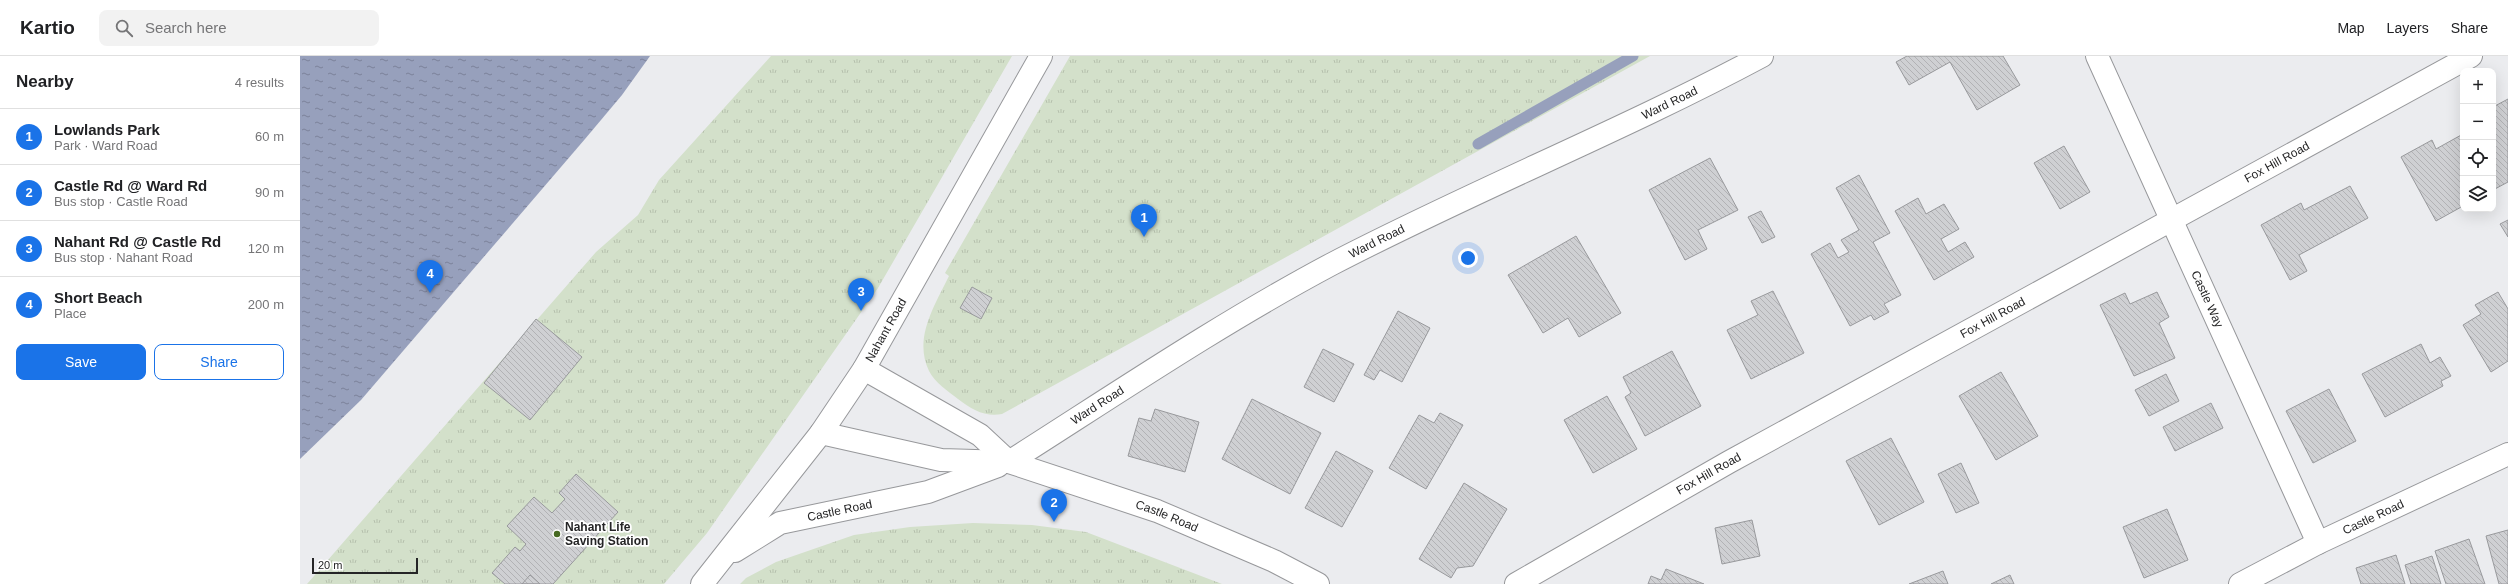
<!DOCTYPE html>
<meta charset="utf-8">
<style>
body{margin:0;font-family:Helvetica,sans-serif;background:#f2f2f2;color:#202124}
.controls{position:absolute;right:12px;top:12px;display:grid;overflow:hidden;border-radius:8px;box-shadow:0 4px 16px #0002}
.controls button{width:36px;height:36px;display:grid;place-items:center;padding:0;border:0;border-bottom:1px solid #e0e0e0;background:#fff;color:#202124;font:20px sans-serif}
.scale{position:absolute;left:12px;bottom:10px;width:106px;box-sizing:border-box;padding-left:4px;border:2px solid #252526;border-top:0;font-size:11px;line-height:14px;white-space:nowrap;color:#252526;-webkit-text-stroke:3px #fff;paint-order:stroke}
.you{position:absolute;left:1168px;top:202px;width:14px;height:14px;margin:-10px;border:3px solid #fff;border-radius:50%;background:#1a73e8;box-shadow:0 0 0 6px #1a73e833}
.badge{display:grid;place-items:center;width:26px;height:26px;border-radius:50%;background:#1a73e8;color:#fff;font-size:13px;font-weight:700}
.pin{position:absolute;translate:-50% -33px;filter:drop-shadow(0 1px 2px #0008)}
.pin::after{content:'';position:absolute;top:21px;width:14px;height:12px;background:inherit;clip-path:polygon(0 0,100% 0,50% 100%)}
.list{margin:0;padding:0;list-style:none}
h2{display:flex;justify-content:space-between;align-items:center;height:52px;margin:0;padding:0 16px;font-size:17px}
h2 small{font-size:13px;font-weight:400;color:#757577}
.list li{display:grid;grid-template-columns:26px 1fr auto;gap:12px;align-items:center;box-sizing:border-box;height:56px;padding:0 16px;border-top:1px solid #e0e0e0}
.list b{display:block;font-size:15px;white-space:nowrap}
.list p{margin:0;font-size:13px;white-space:nowrap;color:#757577}
.list em{font-size:13px;font-style:normal;color:#757577}
.actions{display:flex;gap:8px;padding:12px 16px}
.actions a{flex:1;padding:9px 0;border:1px solid #1a73e8;border-radius:8px;text-align:center;font-size:14px;color:#1a73e8}
.actions .main{background:#1a73e8;color:#fff}
.icon{flex:none;width:22px;height:22px;fill:none;stroke:currentColor;stroke-width:2;stroke-linecap:round;stroke-linejoin:round}
.map{position:relative;flex:none;width:2208px;height:528px;overflow:hidden}
header{display:flex;align-items:center;gap:24px;box-sizing:border-box;height:56px;padding:0 20px;background:#fff;border-bottom:1px solid #e0e0e0}
header strong{font-size:19px}
nav{display:flex;gap:22px;margin-inline-start:auto;font-size:14px}
.search{width:280px;height:36px;background:#f2f2f2;display:flex;align-items:center;gap:10px;box-sizing:border-box;padding:0 14px;border-radius:8px;color:#757577;font-size:15px}
main{display:flex}
aside{flex:1;background:#fff}
.map>svg:first-child{display:block}
.park{fill:url(#park-tufts)}
.water{fill:url(#water-ripples)}
.lines{fill:none;stroke-linecap:round;stroke-linejoin:round}
.stream{stroke:#97a0bc;stroke-width:11}
.building{fill:url(#building-back-hatch);stroke:#98999c}
.street-casing{stroke:#97989b;stroke-width:24}
.secondary-casing{stroke:#97989b;stroke-width:24}
.street{stroke:#fff;stroke-width:22}
.secondary{stroke:#fff;stroke-width:22}
.poi-dot{fill:#466921;stroke:#fff;stroke-width:1.5}
.labels{text-anchor:middle;dominant-baseline:central;stroke-width:3.5;stroke-linejoin:round;paint-order:stroke}
.street-label{font-size:12px;fill:#252526;stroke:#fff}
.poi-label{font-size:12px;font-weight:bold;fill:#252526;stroke:#fff;text-anchor:start}
</style>
<header>
<strong>Kartio</strong>
<div class="search"><svg class="icon" aria-label="search" viewBox="0 0 24 24"><circle cx="10" cy="10" r="6"/><path d="M15 15l6 6"/></svg>Search here</div>
<nav><a>Map</a><a>Layers</a><a>Share</a></nav>
</header>
<main>
<aside>
<h2>Nearby<small>4 results</small></h2>
<ul class="list">
<li><span class="badge">1</span><div><b>Lowlands Park</b><p>Park · Ward Road</p></div><em>60 m</em></li>
<li><span class="badge">2</span><div><b>Castle Rd @ Ward Rd</b><p>Bus stop · Castle Road</p></div><em>90 m</em></li>
<li><span class="badge">3</span><div><b>Nahant Rd @ Castle Rd</b><p>Bus stop · Nahant Road</p></div><em>120 m</em></li>
<li><span class="badge">4</span><div><b>Short Beach</b><p>Place</p></div><em>200 m</em></li>
</ul>
<div class="actions"><a class="main">Save</a><a>Share</a></div>
</aside>
<div class="map">
<svg width="2208" height="528" viewBox="0 0 2208 528">
<defs>
<pattern id="park-tufts" width="24" height="20" patternUnits="userSpaceOnUse"><rect width="24" height="20" fill="#d3e0ca"/><path d="M3 7l-1-3M5 7V3M7 7l1-3M15 17l-1-3M17 17v-4M19 17l1-3" fill="none" stroke="#b5c0ad"/></pattern>
<pattern id="water-ripples" width="26" height="14" patternUnits="userSpaceOnUse"><rect width="26" height="14" fill="#97a0bc"/><path d="M2 4q2-2 4 0t4 0M15 11q2-2 4 0t4 0" fill="none" stroke="#7b8299"/></pattern>
<pattern id="building-back-hatch" width="6" height="6" patternUnits="userSpaceOnUse"><rect width="6" height="6" fill="#cfd0d3"/><path d="M-1 5l2 2M0 0l6 6M5-1l2 2" fill="none" stroke="#b2b2b5"/></pattern>
</defs>
<rect width="100%" height="100%" fill="#ebecef"/>
<path class="park" d="M471,0H712L578,232L407,477L364,528H7L296,196L338,159L359,124Z
M770,0H1350L702,358C685,361 672,354 658,343C648,335 635,327 629,315C613,282 635,249 649,220L645,217Z
M673,467L732,469L786,476L922,528H440L446,522L476,506L554,479L610,471Z"/>
<path class="water" d="M0,0H350L322,39L285,83L61,344L0,403Z"/>
<g class="lines">
<path class="stream" d="M1178,88L1333,0"/>
</g>
<path class="building" d="M1607,0H1703L1720,29L1677,54L1650,6L1609,29L1596,6Z
M2208,43V126L2193,134V51Z
M2163,78V150L2136,165L2101,101L2132,84L2136,93Z
M1764,90L1790,136L1760,153L1734,107Z
M1410,102L1438,154L1398,174L1407,193L1385,204L1349,134Z
M1559,119L1590,177L1573,186L1601,239L1584,248L1589,256L1574,264L1571,259L1550,270L1511,198L1530,187L1538,202L1549,196L1541,184L1559,174L1536,132Z
M2050,130L2068,162L1999,199L2007,215L1990,224L1961,169L2001,147L2004,154Z
M1618,142L1626,158L1644,148L1659,173L1641,183L1648,196L1665,186L1674,201L1634,224L1595,155Z
M1461,155L1475,181L1462,187L1448,161Z
M2208,164V181L2200,168Z
M1276,180L1321,257L1279,281L1268,262L1243,277L1208,219Z
M672,231L692,242L681,263L660,252Z
M1473,235L1504,297L1451,323L1427,274L1458,259L1451,245Z
M1857,236L1869,261L1859,267L1875,302L1834,320L1800,249L1825,237L1830,248Z
M2198,236L2208,253V305L2191,316L2163,269L2181,258L2175,249Z
M1098,255L1130,272L1102,326L1080,314L1074,324L1064,319Z
M236,263L282,301L230,364L184,327Z
M2121,288L2130,307L2140,301L2151,320L2141,325L2143,330L2085,361L2062,318Z
M1023,293L1054,308L1034,346L1004,331Z
M1372,295L1401,350L1345,380L1325,341L1331,337L1323,321Z
M1701,316L1738,380L1696,404L1659,340Z
M1866,318L1879,345L1849,360L1835,334Z
M2029,333L2056,385L2013,407L1986,355Z
M1307,340L1337,393L1293,417L1264,364Z
M952,343L1021,377L990,438L922,403Z
M1911,347L1923,372L1875,395L1863,371Z
M855,353L899,366L885,416L828,400L839,362L851,365Z
M1140,357L1163,369L1126,433L1089,412L1119,359L1134,367Z
M1591,382L1624,446L1579,469L1546,405Z
M1036,395L1073,415L1042,471L1005,452Z
M1661,407L1679,447L1656,457L1638,418Z
M276,418L318,456L253,528H205L192,517L215,491L220,495L226,488L207,470L234,441L252,457L265,443L259,437Z
M1164,427L1207,453L1173,510L1157,512L1151,522L1119,503Z
M1867,453L1888,504L1844,522L1823,471Z
M1452,464L1460,500L1422,508L1415,472Z
M2208,474V528H2199L2186,480Z
M2169,483L2185,528H2146L2135,495Z
M2096,499L2105,528H2061L2056,512Z
M2132,500L2141,528H2111L2105,509Z
M1366,513L1404,528H1348L1351,520L1361,524Z
M1643,515L1648,528H1609Z
M230,519L240,528H222Z
M1710,519L1714,528H1691Z"/>
<g class="lines">
<defs>
<g id="street">
<path id="s1" d="M1797,0L2018,487"/>
<path id="s2" d="M709,406C816,338 921,267 1032,208C1174,134 1322,75 1462,0"/>
</g>
<g id="secondary">
<path d="M564,313L680,379L709,406"/>
<path id="s3" d="M521,377L641,404L709,406L857,455L974,505L1018,528"/>
<path id="s4" d="M435,495L480,467L628,436L698,410"/>
<path id="s5" d="M402,528L521,377L564,313L741,0"/>
<path id="s6" d="M1216,528L1429,406L2171,0"/>
<path id="s7" d="M1940,528L2018,487L2208,398"/>
</g>
</defs>
<use href="#street" class="street-casing"/>
<use href="#secondary" class="secondary-casing"/>
<use href="#street" class="street"/>
<use href="#secondary" class="secondary"/>
</g>
<circle class="poi-dot" cx="257" cy="478" r="4"/>
<g class="labels">
<g class="street-label">
<text stroke="none"><textPath href="#s2" startOffset="753">Ward Road</textPath></text>
<text stroke="none"><textPath href="#s6" startOffset="870">Fox Hill Road</textPath></text>
<text stroke="none"><textPath href="#s2" startOffset="429">Ward Road</textPath></text>
<text stroke="none"><textPath href="#s1" startOffset="267">Castle Way</textPath></text>
<text stroke="none"><textPath href="#s6" startOffset="546">Fox Hill Road</textPath></text>
<text stroke="none"><textPath href="#s5" startOffset="314">Nahant Road</textPath></text>
<text stroke="none"><textPath href="#s2" startOffset="105">Ward Road</textPath></text>
<text stroke="none"><textPath href="#s6" startOffset="222">Fox Hill Road</textPath></text>
<text stroke="none"><textPath href="#s4" startOffset="114">Castle Road</textPath></text>
<text stroke="none"><textPath href="#s3" startOffset="358">Castle Road</textPath></text>
<text stroke="none"><textPath href="#s7" startOffset="149">Castle Road</textPath></text>
</g>
<g class="poi-label">
<text x="265" y="471">Nahant Life<tspan x="265" dy="14">Saving Station</tspan></text>
</g>
</g>
</svg>
<div class="controls">
<button>+</button>
<button>−</button>
<button><svg class="icon" aria-label="locate" viewBox="0 0 24 24"><circle cx="12" cy="12" r="6"/><path d="M12 2v4M12 18v4M2 12h4M18 12h4"/></svg></button>
<button><svg class="icon" aria-label="layers" viewBox="0 0 24 24"><path d="M12 4l9 5-9 5-9-5zM3 14l9 5 9-5"/></svg></button>
</div>
<div class="scale">20 m</div>
<div class="you"></div>
<div class="pin badge" style="left:844px;top:181px">1</div>
<div class="pin badge" style="left:754px;top:466px">2</div>
<div class="pin badge" style="left:561px;top:255px">3</div>
<div class="pin badge" style="left:130px;top:237px">4</div>
</div>
</main>
